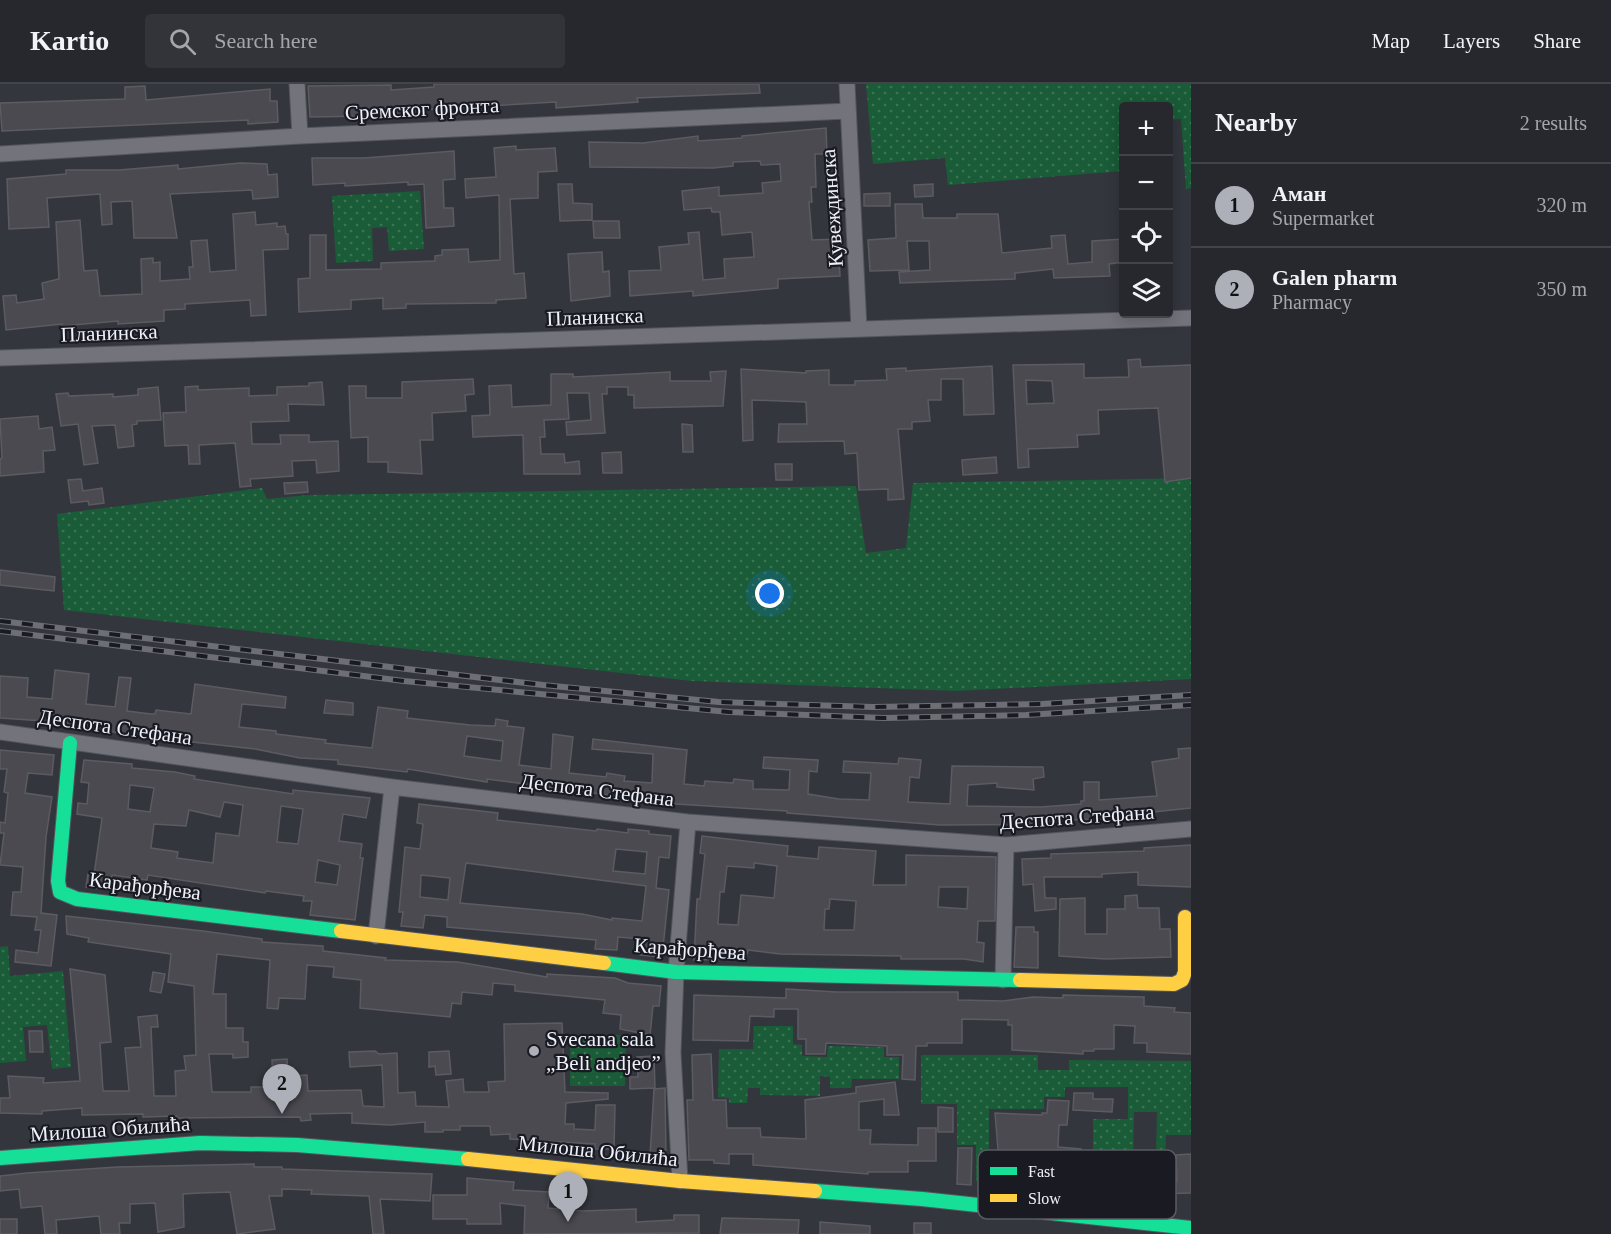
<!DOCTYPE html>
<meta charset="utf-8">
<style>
body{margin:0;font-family:"Times New Roman",serif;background:#33343a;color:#f1f3f6}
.controls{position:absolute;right:18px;top:18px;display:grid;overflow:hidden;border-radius:6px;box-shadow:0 3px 15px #0003}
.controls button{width:54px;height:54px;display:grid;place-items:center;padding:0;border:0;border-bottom:2px solid #43444a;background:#27282e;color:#f1f3f6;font:30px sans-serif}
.you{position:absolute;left:770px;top:510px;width:21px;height:21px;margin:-15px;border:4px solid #fff;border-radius:50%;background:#1a73e8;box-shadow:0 0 0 9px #1a73e833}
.badge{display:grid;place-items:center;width:39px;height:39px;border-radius:50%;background:#adb0b9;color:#111;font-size:20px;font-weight:700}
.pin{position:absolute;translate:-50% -50px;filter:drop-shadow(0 2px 3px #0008)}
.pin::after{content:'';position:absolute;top:32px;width:21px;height:18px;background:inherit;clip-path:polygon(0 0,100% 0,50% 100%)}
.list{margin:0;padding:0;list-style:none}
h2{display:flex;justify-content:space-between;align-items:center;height:78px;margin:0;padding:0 24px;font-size:26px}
h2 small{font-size:20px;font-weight:400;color:#a4a6aa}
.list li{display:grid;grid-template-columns:39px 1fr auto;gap:18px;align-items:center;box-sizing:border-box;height:84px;padding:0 24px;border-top:2px solid #43444a}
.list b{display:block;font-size:22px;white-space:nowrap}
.list p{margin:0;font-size:20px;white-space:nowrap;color:#a4a6aa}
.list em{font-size:20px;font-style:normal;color:#a4a6aa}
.icon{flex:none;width:33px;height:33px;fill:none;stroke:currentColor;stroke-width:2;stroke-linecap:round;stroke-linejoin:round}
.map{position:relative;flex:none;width:1191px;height:1150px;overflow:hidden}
header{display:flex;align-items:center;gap:36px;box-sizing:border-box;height:84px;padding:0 30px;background:#27282e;border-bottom:2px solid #43444a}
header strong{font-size:28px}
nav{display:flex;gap:33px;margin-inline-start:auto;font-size:21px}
.search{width:420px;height:54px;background:#33343a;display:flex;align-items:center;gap:15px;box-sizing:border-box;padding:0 21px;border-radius:6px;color:#a4a6aa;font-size:22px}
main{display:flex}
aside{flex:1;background:#27282e}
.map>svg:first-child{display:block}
.garden{fill:url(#garden-dots)}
.building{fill:#4b4a51;stroke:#5c5b62;stroke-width:1.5;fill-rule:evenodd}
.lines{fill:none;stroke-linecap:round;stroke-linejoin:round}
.street-casing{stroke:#54555c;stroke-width:17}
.fast-casing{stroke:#54555c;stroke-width:16}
.slow-casing{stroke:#54555c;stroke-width:16}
.street{stroke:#73747b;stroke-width:15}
.fast{stroke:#16e098;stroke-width:14}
.slow{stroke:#ffcf43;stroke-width:14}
.rail-casing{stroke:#6e6f75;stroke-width:6}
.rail{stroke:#1a1b22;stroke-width:4;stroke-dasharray:11;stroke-linecap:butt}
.poi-dot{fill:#adb0b9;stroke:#1a1b22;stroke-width:2}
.labels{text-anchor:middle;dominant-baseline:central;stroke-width:4.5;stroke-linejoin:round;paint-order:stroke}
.street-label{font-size:21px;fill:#eef1fb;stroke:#1a1b22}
.poi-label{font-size:21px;fill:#eef1fb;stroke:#1a1b22;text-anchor:start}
.key{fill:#1a1b22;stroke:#5a5b63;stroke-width:1.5}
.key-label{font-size:16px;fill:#eef1fb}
</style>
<header>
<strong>Kartio</strong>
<div class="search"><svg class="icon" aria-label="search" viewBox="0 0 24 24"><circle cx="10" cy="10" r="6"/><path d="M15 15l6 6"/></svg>Search here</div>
<nav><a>Map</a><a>Layers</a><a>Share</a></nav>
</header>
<main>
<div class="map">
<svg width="1191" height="1150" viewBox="0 0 1191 1150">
<defs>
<pattern id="garden-dots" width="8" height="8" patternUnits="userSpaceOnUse" patternTransform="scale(1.5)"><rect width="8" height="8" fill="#195c37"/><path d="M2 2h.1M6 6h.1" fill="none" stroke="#3b7455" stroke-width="1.8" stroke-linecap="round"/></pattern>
</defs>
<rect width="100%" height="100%" fill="#34363e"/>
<path class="garden" d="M866,0H1191V104L1186,105L1181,35L1169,36L1168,22H1124L1123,87L948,101L945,74L873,80Z
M420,107L424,165L389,167L387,143L372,144L373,177L336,179L332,112Z
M1191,394V595L956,607L692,597L64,526L57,430L262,404L267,415L309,411L856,402L866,469L906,464L913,399Z
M8,862L10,892L63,887L71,983L52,985L47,941L23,943L26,977L0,979V863Z
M754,942H793V960L802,961V972L827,973L828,962L884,963V973H899V995H852L851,1004H830V993L820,992V1012L760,1011V1004H748L747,1019H729V1014L718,1013L719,965H753Z
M570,951H626L625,1002H570Z
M921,971H1038V986H1069V976L1191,977V1051H1166L1165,1075H1156L1157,1028H1134L1133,1081H1093V1035H1128V1003H1065V1013H1044V1025H989V1097H976V1061H957V1020H921Z"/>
<path class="building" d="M434,0H759L760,9L637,14L638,18L556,24V18L422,26L423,31L310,33L308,2L391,1V6L434,3Z
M145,2L146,16L270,5V17H277L278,38L248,40V36L2,47L0,19L125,15V3Z
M826,44L827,70H815L816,103H811L812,118H809L812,156L838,155L840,192L778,195V204L713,210L693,212V207L630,212L629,187L661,186L659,163L689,160L688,149L699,148L703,196L725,194L724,175L754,173L752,148L722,151L720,128H712L711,124L684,126L682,107L719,103V112L763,109L762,99L781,97L780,80L761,81L760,77L733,78V82L713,84L590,83L589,58L643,59L698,52V57L742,54V52Z
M516,62V66L555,64L557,87L538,88V114L510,115L514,190L524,189L526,214L496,216V219L406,220V224L383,225V214L351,216V225L299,228L298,195L310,194V151H326V186L381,185V179L435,177V172L442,171V166L468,165L469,178L500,176L499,111L466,114L465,95L496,93L494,64Z
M454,67L455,95L443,96L444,124H453L454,142L426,144L424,100L408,101V98L345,102V99L313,101L312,74H364Z
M240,79L267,80L268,91L277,90L278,113L253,115L252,106L170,110L177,154H134L132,117L111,118L112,140L102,141L100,110L47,114L49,143L9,145L7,95L66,90V86H119L178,81V85Z
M558,100H572L573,119L592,120V136L560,137Z
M933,100V112L915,113L914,101Z
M890,109V122H864V110Z
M895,120H922L923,134H957V130H998L1002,169L1052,164L1051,152L1065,151L1068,180L1092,178V157L1124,155V178L1109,180L1110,192L1054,194L1053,185L1015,189V195L900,199L899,188L930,186L929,157H907L909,186L870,187L868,156L896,154Z
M255,128L256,141L277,139V143L285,142L286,150H288V165L263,166L266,231L251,232L250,216L185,220V225L164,226V237L118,240V237L62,242V240L6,246L3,212L16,211L17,219L44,215L42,199L59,195L56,138L80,136L84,187L97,186L100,212L142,210L141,175L153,174V179L160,178V197L190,195L189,183H193L191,157L207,156L210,188L236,186L233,130Z
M593,137H619L620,154H594Z
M602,168L603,188L609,187L610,212L571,217L568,170Z
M1140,275L1141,283L1191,281V394L1165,398L1158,324L1098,326L1099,350L1077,351L1078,363L1028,365L1029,383L1018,384L1013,281L1084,280V294L1129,293L1128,276ZM1026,296L1052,297L1054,319L1027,320Z
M992,282L994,330L964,331L963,295H941V316H928L930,337L912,338V345H898L904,415L888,416V405L859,406L857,369L845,370L844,357L778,358L779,340H807L806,318L752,316L753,356L743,357L741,285L806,289V287L829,286V301H855V297L887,296L886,285L906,284V287Z
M726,287L723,322L634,324V311H628V303H607V310H602L605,349L567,351L566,338L591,336L589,309H567L569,335L544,336L545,353H540L541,370H564L565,379L579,377L580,390H524L523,351L473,353L472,332L490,331L489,302L511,301L512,323L551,321V290H573V293L670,288V297H711L710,288Z
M473,295L474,310L465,311L466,327L432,329L433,356H420L422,390L388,388V378H368V353L351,354L349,302H366V314H402V298Z
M322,298L324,321L288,320L289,337L251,338L252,360H281L280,351H309V358L338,357L339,387L317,389L316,376L292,377L293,392L250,395L251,402L240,403L235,359L199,361L200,380H189L188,361L165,362L163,329L186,328L185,303L198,302V306L249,304V312L277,311V303L309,302V299Z
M158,303L161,336L137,337V340L132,341L134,362L118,364L115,341L92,342L98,379L84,381L78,340L61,342L56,310L68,309L69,312L113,310V313L138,311V305Z
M38,332L39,345L52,343L55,366L43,367L44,388L0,392V375L2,374L0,335Z
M682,340L692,341L693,368H683Z
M621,368L622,389H603L602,369Z
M996,373L997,389L963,391L962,376Z
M775,380H792V396H776Z
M81,395L83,407L102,404L104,419L89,421L88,417L71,419L68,396Z
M307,398L308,408L285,410L284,399Z
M0,486L55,493L54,507L0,501Z
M55,586L89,590L86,620L115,623L119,593L131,594L127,627L151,630H155L156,626L191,630L195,600L286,613L285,624L242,620L239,643L276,647V650L326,656L325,659L372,664L378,623L408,627L407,634L470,641L495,642L496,635L508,637L507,642L524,644L519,681L551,685L553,650L573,653L569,689L606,693L607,689L625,692L624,697L652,699L653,670L592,665L593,655L687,666L684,700L704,702L705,697L733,699L734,695L753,697V705L789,706L790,686L763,684L764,673L818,676L817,688L809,687L808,710L839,715L869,716L871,689L843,688L844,677L898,680L899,674L921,676L919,694L910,693L908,718L950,720L952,682L1043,683L1044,693L1033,695L1034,706L997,703V699L968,701L967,722L1041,723L1081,720V717H1084V698H1099V716L1157,712L1152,678L1179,674L1178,665L1191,664V724L1153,728L1154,732L1129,734L1068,736V740L940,741L787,729V727L676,720L487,695V698L408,685L407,688L338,680V676L300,674L255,665L174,656L44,639V637L0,634V592L28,594L27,613L52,615ZM467,652L503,657L501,677L464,672Z
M326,616L353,619V631L324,629Z
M0,666L54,671L52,691L28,689L25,709L52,713L46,753L41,829L57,831L51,882L15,878L16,866L38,869L41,846H35L37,833L11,831L13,808H21L23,783L0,781L4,749H0V738L5,739L8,709L4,708L7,685H0Z
M84,676L132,680V684L175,688L195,692L194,695L293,710V706L370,714L366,734L343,730L339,757L362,760L360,774H363L355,836L310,831L312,817H303L304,812L266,807L265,809L148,791L147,796L112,791L110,806L86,803L88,790L94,791L102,734L77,730L78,719L87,720L89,699L81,698ZM130,701L154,704L150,728L128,725ZM224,718L243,721L239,752L216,749L213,779L177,774L178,768L151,764L154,740L186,742L189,726L220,733ZM281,722L303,725L298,760L277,758ZM318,776L340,781L337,801L315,798Z
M419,720L498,729L497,736L596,747L597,745L628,749V745L649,747V750L671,752L669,774L659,773L656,804L669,806L662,873L640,871L641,855L618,853L617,866L595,865L596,856L447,843V833L425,831L423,844L401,842L403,828H399L405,763L420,765L423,740L417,739ZM616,765L647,768L645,790L613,787ZM466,779L646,802L642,837L612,834V836L582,830L460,819ZM421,791L450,794L448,816L420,813Z
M702,752L788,762L787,772L818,775L819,763L876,767L873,801H906V771L996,773L995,837H978L977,858L984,859L983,878L964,875H901V872L780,870L748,866L747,870H737L736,875L694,876L697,815H700L705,770L700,769ZM754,779L777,782L774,814L741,811L738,841L718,840L720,808H724L727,782L754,784ZM939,803H968L967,825L938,823ZM830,815L856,817L854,846H824L825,825H829Z
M1191,761V803L1138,801V788L1102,790V793H1044L1045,814H1056V825L1035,827L1033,800L1023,801L1022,775L1051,774V770L1144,767V764Z
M1137,811L1138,824H1159L1160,845H1170L1171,873L1106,875L1059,872L1060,815L1085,814V850H1107V825H1125V812Z
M66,832L203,847L262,855V858L323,862V867L386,874L385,876L458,878L547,893V890L615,894L628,899L661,902L659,922H653L650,951L620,945L621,931L603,929L605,916L515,907V901L493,899L492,911L462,908L461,920L452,919L450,933L360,924L361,896L333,893L334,883L307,881L305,915L279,914L278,925L267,924L270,876L217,870L213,910H226V944H243V958H248V973L233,974V970H209L212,1008H251V1003H273L272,976L287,975L288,992L307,991L308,1007L361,1006L363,1022L384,1023L382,981L350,983L349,968L375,967L379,970L397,969L398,1009L415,1008L416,1022L449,1023L446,997L463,995L464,1008H489L488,998L505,997L504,940L562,939L565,1008L608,1009V1015L566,1019L565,1040H574V1045L595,1046L596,1021H615L614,1065H595V1060L510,1055V1050L491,1051L490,1042H460V1046H443V1048H425V1038L390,1041L352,1039V1029L310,1030L311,1036L301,1037L300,1033L177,1034V1032L143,1033V1030L82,1031V1024L42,1027V1030L0,1029V1014H10L8,992L44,994L43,999L80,997L70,885L105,891L111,958L100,959L103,1007H129L125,964L141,963L138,933L157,931L158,943H151L154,1012H176L175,987L186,986L184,972L196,971L194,902L168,898L171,870L88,858L89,854L67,850Z
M1016,843H1034V848H1038V884L1014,883Z
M153,888L165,890L161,909L150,907Z
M786,905L837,908H958V916L1003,917L1033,913L1063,914V911L1144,913V922L1175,924L1174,928L1191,929V970L1147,968V959H1134L1135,942L1114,941V965H1094V967H1083V970L1012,966V941H1008V936L962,935V959H927V962H916L915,996L902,995L903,971H887V962L826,959L825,970H806V955H798V925H774V933L750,932L748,957L693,956L694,911L786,914Z
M29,947H42L43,968H30Z
M449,967L451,990L436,991L435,982L429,983V968Z
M711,970L713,1016H726L727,1044H760L761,1053L806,1055L805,1016L856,1009V1003L895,998L899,1031H884V1015L859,1018V1046H871L870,1060L918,1061V1044H936V1077H908V1088H868V1090L753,1081V1070H729V1080L714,1079V1076H689L687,1016H693L692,971Z
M654,972L655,1004L630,1005V993H638L637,973Z
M665,1004L666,1073L650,1072L654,1005Z
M1074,1009H1093V1015H1113L1112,1028L1073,1026Z
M1048,1016L1069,1017L1067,1041H1059L1058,1063L1081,1065L1080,1086L1110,1088V1093H1152V1097H1177L1176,1071L1191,1070V1109L1085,1112L1044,1110L1045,1104L1027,1103L1028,1076L999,1078L995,1029L1042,1031V1029H1047Z
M938,1023L953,1024V1048H938Z
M958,1064H972L971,1101L957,1100Z
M254,1080V1083H282V1085L432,1090L430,1117L380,1115L384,1150H373L369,1112L311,1110L312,1106L282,1105V1112H269L275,1145L237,1150L230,1108L200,1109L183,1110L184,1143L158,1148L155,1119L130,1120V1139H119L120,1150H101L99,1132L56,1136L57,1150H45L42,1122L21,1124L19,1105L0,1107V1092L27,1089L117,1083Z
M467,1094L514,1098L513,1106L549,1108L548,1124L582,1127L636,1125V1138L674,1136V1131H699V1149L524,1150L525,1122L500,1119L501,1140H467V1135H433V1111H467Z
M722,1134L799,1136L798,1150H720Z
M0,1135H17V1150H0Z
M820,1138L870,1142V1150H820Z
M914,1139H931V1150H914Z"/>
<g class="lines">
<defs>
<path id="street" d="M297,0L300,52
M847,0L859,245
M0,70L300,52L847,27
M0,274L1191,234
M0,648L392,703L688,738L1006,761L1191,745
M376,852L392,703
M1003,896L1006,761
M680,1097L673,969L676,888L688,738"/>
<path id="fast" d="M70,659L58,797L60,808L77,815L341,847
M604,879L676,888L1020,896
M0,1074L200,1059L297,1061L468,1075
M815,1107L922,1115L1191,1144"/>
<path id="slow" d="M341,847L604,879
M1020,896L1174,900L1182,896L1185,888V833
M468,1075L680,1097L815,1107"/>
</defs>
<use href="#street" class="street-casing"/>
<use href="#fast" class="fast-casing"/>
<use href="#slow" class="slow-casing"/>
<use href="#street" class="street"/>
<use href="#fast" class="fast"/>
<use href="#slow" class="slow"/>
<defs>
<path id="rail" d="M0,537L543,601L719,618L873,623L1042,620L1191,611
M0,547L404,597L729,628L884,634L1026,631L1191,621"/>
</defs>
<use href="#rail" class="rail-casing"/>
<use href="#rail" class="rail"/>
</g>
<circle class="poi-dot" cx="534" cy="967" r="6"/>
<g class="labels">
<g class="street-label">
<text transform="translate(422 25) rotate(-3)">Сремског фронта</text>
<text transform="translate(832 124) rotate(-94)">Кувеждинска</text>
<text transform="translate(595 233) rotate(-2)">Планинска</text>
<text transform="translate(109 249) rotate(-2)">Планинска</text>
<text transform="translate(115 643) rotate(8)">Деспота Стефана</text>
<text transform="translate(597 706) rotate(7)">Деспота Стефана</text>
<text transform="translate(1077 733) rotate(-4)">Деспота Стефана</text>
<text transform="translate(145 802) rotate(7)">Карађорђева</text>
<text transform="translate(690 865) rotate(4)">Карађорђева</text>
<text transform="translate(110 1045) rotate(-4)">Милоша Обилића</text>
<text transform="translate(598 1067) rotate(6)">Милоша Обилића</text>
</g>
<g class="poi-label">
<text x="546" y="955">Svecana sala<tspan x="546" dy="24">„Beli andjeo”</tspan></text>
</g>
</g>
<rect x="978" y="1066" width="198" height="69" rx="9" class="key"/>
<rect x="990" y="1083" width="27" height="8" fill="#16e098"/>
<rect x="990" y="1110" width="27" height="8" fill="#ffcf43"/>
<g class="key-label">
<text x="1028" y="1093">Fast</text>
<text x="1028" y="1120">Slow</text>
</g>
</svg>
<div class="controls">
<button>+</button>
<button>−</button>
<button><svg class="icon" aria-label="locate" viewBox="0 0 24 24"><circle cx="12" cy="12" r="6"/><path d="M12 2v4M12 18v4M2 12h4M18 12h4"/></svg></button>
<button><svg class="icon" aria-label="layers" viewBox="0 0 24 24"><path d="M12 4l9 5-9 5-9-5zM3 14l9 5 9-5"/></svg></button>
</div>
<div class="you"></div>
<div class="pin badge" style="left:568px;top:1138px">1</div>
<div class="pin badge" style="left:282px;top:1030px">2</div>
</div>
<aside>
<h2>Nearby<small>2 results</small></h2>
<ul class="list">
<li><span class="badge">1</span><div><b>Аман</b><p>Supermarket</p></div><em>320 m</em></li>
<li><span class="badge">2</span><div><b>Galen pharm</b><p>Pharmacy</p></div><em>350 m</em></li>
</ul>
</aside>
</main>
